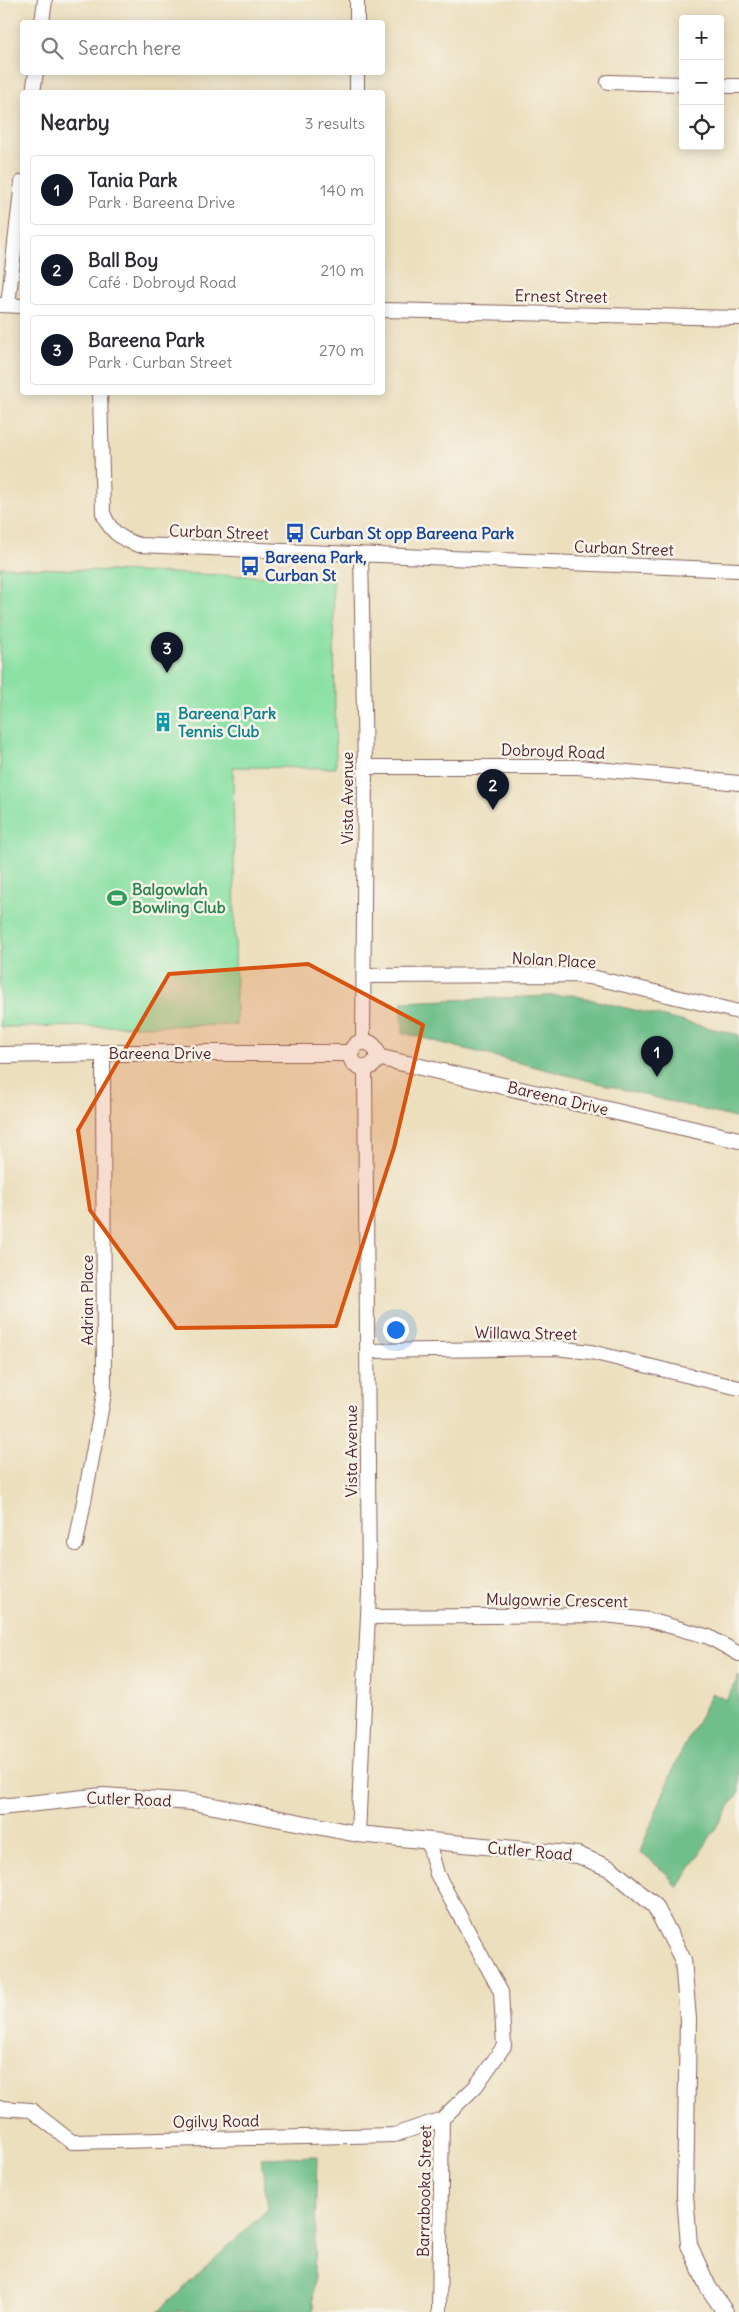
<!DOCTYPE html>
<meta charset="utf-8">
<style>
body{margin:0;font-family:Delius,sans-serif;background:#f7f7f7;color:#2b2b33}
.controls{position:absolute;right:15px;top:15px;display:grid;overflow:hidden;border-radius:5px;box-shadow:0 2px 12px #0003}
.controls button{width:45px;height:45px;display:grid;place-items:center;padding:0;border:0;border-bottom:1px solid #e1e1e2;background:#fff;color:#2b2b33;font:25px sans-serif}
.you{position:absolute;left:395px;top:1329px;width:18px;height:18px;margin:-12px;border:4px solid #fff;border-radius:50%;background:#1a73e8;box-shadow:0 0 0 8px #1a73e833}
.badge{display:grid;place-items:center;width:32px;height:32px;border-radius:50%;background:#111827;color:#fff;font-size:16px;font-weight:700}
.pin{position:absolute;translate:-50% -41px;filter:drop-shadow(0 1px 2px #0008)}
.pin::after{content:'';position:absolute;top:26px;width:18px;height:15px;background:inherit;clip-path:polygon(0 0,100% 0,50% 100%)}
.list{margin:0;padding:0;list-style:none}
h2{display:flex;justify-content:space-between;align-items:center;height:65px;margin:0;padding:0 20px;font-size:21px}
h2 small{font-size:16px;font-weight:400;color:#7c7c81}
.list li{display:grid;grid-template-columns:32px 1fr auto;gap:15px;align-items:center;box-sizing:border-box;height:70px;margin:0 10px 10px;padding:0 10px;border:1px solid #e1e1e2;border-radius:5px}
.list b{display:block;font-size:19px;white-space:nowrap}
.list p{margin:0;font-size:16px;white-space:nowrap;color:#7c7c81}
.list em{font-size:16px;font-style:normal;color:#7c7c81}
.icon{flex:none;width:28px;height:28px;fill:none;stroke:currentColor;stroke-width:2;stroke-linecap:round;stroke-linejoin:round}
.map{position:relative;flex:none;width:739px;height:2312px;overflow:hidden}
.search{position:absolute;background:#fff;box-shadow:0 2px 12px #0003;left:20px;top:20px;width:365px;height:55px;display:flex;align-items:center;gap:12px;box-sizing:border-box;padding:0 18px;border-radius:5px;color:#7c7c81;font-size:19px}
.panel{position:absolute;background:#fff;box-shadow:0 2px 12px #0003;left:20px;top:90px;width:365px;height:305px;border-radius:5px}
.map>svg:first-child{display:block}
.green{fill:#8be1a4;stroke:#6a8068}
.forest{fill:#70bf8a;stroke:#5d6f5a}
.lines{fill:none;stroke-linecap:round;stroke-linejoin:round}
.minor-casing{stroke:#83625e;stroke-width:16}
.tertiary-casing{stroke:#83625e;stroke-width:18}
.minor{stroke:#fff;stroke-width:14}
.tertiary{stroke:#fff;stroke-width:16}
.marked{fill:#d8530f;fill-opacity:0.2;stroke:#d8530f;stroke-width:4;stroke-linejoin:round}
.labels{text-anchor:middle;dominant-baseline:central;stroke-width:5;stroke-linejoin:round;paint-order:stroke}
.street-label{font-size:16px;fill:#4a1f2b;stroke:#f7f3e8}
.transit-label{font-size:16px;font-weight:bold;fill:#164399;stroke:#f7f3e8;text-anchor:start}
.culture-label{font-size:16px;font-weight:bold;fill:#0d838f;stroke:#f7f3e8;text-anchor:start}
.leisure-label{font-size:16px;font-weight:bold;fill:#27864d;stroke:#f7f3e8;text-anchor:start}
</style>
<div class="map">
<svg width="739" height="2312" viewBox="0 0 739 2312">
<rect width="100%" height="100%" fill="#f7f3e8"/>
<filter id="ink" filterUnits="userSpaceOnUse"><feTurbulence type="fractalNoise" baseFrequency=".02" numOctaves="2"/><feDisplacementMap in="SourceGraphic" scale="10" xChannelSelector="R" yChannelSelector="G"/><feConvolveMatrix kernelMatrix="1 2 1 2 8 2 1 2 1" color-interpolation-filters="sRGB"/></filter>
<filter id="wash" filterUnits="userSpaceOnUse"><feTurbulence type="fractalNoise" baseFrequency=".0096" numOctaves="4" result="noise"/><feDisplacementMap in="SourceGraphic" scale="20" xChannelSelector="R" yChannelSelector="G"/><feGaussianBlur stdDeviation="1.12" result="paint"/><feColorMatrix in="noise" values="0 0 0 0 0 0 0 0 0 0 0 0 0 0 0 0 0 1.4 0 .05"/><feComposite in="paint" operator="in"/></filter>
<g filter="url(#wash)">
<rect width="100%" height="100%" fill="#ecdfbe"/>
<path class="green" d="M0,567L333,579L336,768L233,767L236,1025L0,1027Z"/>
<path class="forest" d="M572,995L739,1035V1119L403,1033L401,1002Z
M739,1676V1791L678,1888L665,1872L640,1852L675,1764L712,1693L726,1700Z
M317,2156L313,2312H158L268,2209L261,2158Z"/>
</g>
<g filter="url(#ink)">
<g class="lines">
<defs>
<path id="minor" d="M357,0V22
M42,22L45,0
M357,72V92
M608,82L683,84
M720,86H739
M33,92L36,72
M1,305L22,306
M8,305L22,182
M382,310L739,318
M100,392L103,513C110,531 120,539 139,545L739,570
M361,554L365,767L363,1042
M365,767H578L739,783
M364,976L574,975L596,978L739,1012
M369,1351L555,1348L591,1352L739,1388
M76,1544L104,1394L103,1053
M368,1617L605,1615L649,1620L709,1637L739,1654
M358,1834L369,1593L365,1069
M428,1841L437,1874L501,1992L504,2046L476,2086L442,2119L439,2312
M0,2108L31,2110L72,2142L394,2135L442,2119"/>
<path id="tertiary" d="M351 1055a13 13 0 1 1 26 0a13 13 0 1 1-26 0Z
M0,1055L103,1053H350
M377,1057L739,1140
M0,1807L103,1796L193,1802L358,1834L578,1855L611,1869L655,1906L683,1960L688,2019L685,2195L689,2245L708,2287L725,2312"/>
</defs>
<use href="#minor" class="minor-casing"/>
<use href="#tertiary" class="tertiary-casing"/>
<use href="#minor" class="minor"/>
<use href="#tertiary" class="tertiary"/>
</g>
</g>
<path class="marked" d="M308,964L423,1025L394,1148L336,1326L176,1328L90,1210L78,1130L169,974Z"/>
<defs>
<symbol id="bus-bare" viewBox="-9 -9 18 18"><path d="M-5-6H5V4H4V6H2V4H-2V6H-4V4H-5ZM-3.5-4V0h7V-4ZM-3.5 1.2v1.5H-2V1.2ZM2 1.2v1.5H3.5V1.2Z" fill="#1a4fb4" stroke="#f7f3e8" stroke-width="2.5" paint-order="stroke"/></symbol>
<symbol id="building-bare" viewBox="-9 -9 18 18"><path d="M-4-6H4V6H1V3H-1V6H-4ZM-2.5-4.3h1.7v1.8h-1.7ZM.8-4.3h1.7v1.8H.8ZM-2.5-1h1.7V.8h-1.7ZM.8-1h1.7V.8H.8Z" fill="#0f9aa8" stroke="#f7f3e8" stroke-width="2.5" paint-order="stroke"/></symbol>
<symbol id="stadium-bare" viewBox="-9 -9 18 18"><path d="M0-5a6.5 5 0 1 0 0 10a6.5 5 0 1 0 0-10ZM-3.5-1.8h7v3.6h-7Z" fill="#2e9e5b" stroke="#f7f3e8" stroke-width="2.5" paint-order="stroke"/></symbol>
</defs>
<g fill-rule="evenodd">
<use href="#bus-bare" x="281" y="519" width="28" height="28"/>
<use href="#bus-bare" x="236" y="552" width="28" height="28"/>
<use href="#building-bare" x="149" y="708" width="28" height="28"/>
<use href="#stadium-bare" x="103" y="884" width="28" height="28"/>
</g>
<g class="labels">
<g class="street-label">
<text transform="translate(561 296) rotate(1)">Ernest Street</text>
<text transform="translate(219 532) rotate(2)">Curban Street</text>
<text transform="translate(624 548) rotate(2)">Curban Street</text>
<text transform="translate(553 751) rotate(2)">Dobroyd Road</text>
<text transform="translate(347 798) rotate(-90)">Vista Avenue</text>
<text transform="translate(554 960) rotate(3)">Nolan Place</text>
<text x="160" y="1053">Bareena Drive</text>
<text transform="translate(558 1098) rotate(13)">Bareena Drive</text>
<text transform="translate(87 1300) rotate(-90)">Adrian Place</text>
<text transform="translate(526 1333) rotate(1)">Willawa Street</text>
<text transform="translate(351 1451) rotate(-90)">Vista Avenue</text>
<text transform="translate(557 1600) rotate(1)">Mulgowrie Crescent</text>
<text transform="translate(129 1799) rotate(2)">Cutler Road</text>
<text transform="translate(530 1851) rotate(5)">Cutler Road</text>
<text transform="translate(216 2121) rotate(-1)">Ogilvy Road</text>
<text transform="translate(424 2191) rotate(-89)">Barrabooka Street</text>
</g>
<g class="transit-label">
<text x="310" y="533">Curban St opp Bareena Park</text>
<text x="265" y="557">Bareena Park,<tspan x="265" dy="18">Curban St</tspan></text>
</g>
<g class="culture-label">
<text x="178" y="713">Bareena Park<tspan x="178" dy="18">Tennis Club</tspan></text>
</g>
<g class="leisure-label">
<text x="132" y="889">Balgowlah<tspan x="132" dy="18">Bowling Club</tspan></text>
</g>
</g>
</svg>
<div class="controls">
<button>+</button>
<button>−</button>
<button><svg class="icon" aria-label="locate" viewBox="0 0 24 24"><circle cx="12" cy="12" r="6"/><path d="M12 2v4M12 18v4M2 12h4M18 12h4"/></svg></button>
</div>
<div class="you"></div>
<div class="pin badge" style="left:657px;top:1077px">1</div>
<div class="pin badge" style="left:493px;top:810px">2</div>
<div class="pin badge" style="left:167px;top:673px">3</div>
<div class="search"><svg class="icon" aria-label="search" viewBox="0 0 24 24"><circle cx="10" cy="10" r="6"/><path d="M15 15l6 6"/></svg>Search here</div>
<section class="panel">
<h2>Nearby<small>3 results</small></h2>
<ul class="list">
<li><span class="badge">1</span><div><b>Tania Park</b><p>Park · Bareena Drive</p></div><em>140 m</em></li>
<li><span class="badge">2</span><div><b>Ball Boy</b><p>Café · Dobroyd Road</p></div><em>210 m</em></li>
<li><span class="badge">3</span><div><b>Bareena Park</b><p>Park · Curban Street</p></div><em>270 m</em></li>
</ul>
</section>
</div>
